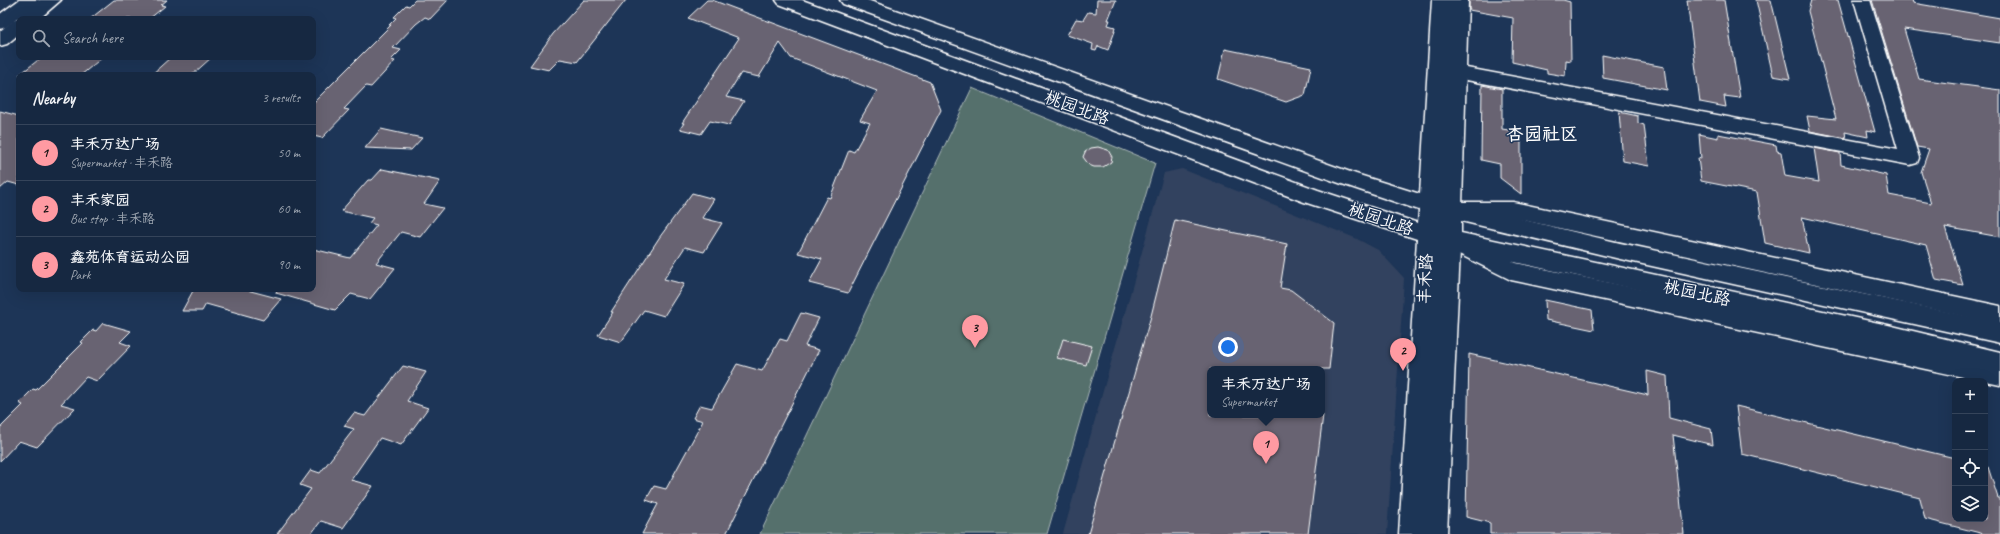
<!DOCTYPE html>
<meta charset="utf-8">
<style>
body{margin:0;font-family:Caveat,"LXGW WenKai TC",sans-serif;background:#1f3048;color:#f1f3f6}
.controls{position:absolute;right:12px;bottom:12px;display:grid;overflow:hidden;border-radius:8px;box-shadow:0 4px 16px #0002}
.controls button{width:36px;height:36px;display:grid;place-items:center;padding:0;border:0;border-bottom:1px solid #35445a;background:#162841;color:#f1f3f6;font:20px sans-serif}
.you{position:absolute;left:1228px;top:347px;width:14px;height:14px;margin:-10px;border:3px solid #fff;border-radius:50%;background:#1a73e8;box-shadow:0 0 0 6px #1a73e833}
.badge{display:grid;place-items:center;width:26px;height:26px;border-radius:50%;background:#ff9aa2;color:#111;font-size:13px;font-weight:700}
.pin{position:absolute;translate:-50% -33px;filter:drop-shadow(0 1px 2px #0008)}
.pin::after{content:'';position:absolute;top:21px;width:14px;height:12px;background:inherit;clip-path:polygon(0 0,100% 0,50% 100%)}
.popup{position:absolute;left:1207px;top:366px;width:118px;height:52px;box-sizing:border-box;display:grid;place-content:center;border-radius:8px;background:#162841;filter:drop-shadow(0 1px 3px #0005);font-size:13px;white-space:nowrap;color:#9ea6b1}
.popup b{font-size:15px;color:#f1f3f6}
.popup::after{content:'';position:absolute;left:50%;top:100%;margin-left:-8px;border:8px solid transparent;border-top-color:#162841}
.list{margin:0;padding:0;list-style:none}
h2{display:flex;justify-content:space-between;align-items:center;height:52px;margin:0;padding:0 16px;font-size:17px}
h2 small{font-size:13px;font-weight:400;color:#9ea6b1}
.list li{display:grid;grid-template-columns:26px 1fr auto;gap:12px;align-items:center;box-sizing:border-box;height:56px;padding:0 16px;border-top:1px solid #35445a}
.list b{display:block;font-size:15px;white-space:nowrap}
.list p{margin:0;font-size:13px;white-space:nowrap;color:#9ea6b1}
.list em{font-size:13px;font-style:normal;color:#9ea6b1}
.icon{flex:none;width:22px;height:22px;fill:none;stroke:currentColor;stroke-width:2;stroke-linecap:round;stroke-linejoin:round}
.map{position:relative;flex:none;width:2000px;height:534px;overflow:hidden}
.search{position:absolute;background:#162841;box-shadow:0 4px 16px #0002;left:16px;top:16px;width:300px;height:44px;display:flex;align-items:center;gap:10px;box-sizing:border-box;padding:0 14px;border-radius:8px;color:#9ea6b1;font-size:15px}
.panel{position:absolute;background:#162841;box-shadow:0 4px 16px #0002;left:16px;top:72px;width:300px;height:220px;border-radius:8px}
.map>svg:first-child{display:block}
.built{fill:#33435f;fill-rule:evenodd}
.green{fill:#546f6c;stroke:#aab7b6}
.building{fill:#676372;stroke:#fff}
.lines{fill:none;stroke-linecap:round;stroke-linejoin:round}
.minor-casing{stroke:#fff;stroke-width:3}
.tertiary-casing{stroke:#fff;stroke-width:3}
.secondary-casing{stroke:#fff;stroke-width:3}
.primary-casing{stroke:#fff;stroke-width:3}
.trunk-casing{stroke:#fff;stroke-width:3}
.minor{fill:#1d3557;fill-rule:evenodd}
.tertiary{fill:#1d3557;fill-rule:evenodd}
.secondary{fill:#1d3557;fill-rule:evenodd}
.primary{fill:#1d3557;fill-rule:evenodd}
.trunk{fill:#1d3557;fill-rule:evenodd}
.labels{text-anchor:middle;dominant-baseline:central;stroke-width:3;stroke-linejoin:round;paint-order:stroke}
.street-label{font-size:17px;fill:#fff;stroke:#1d3557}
.neighbourhood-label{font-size:18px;font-weight:bold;fill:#fff;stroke:#1d3557}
</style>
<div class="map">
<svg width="2000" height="534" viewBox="0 0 2000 534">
<rect width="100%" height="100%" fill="#1d3557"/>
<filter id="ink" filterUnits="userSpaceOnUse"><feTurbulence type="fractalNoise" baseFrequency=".025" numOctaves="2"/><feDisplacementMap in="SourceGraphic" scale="8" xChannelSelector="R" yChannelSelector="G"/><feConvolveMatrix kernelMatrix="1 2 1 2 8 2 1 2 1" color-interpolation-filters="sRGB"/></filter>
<g filter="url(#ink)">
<path class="built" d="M1182,169L1355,238L1378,250L1404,278L1387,534H1063L1164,173ZM1210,369H1322V415H1210Z"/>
<path class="green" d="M972,88L1155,163L1047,534H760Z"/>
<path class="building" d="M114,0H167L161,5L165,6L149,19H90Z
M415,0H448L430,19L425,17L416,24L393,48L401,50L391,60L395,61L371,87L366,86L344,109L349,110L322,138L313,136V103L391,25H389L396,18L394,17L406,5L409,6Z
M584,0H626L577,62L560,59L549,70L530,66L553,34Z
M707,0H712L930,82L941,110L848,293L809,283L822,259L798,253L827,197L830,198L849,150L854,152L870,123L860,120L877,91L791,58L780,43L759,77L741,73L726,97L744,101L729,125L710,121L701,134L680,129L684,123H682L739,38L688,18Z
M1097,0H1116L1108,20H1110L1108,25L1115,27L1114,31H1115L1108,50L1098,46L1096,51L1092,50L1093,44L1067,35L1076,19L1083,20L1088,12L1096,13Z
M1469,0H1563L1570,2L1571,61L1566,60V62L1565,76L1547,73V70L1512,62L1513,18L1469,10Z
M1687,0H1724L1740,98L1724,96L1726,107L1700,102Z
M1756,0H1771L1790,79L1773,76Z
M1811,0H1838L1875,132L1867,130L1868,137L1845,132L1846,138L1810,131L1807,116L1836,119L1808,11Z
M1872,0H1912L1913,3L2000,18V43L1904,29L1919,79L2000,90V237L1945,227L1963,285L1936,280L1926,245L1802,217L1809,253L1765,243L1757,192L1701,181L1698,158L1701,159L1699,134L1718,138V134L1776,145L1777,151L1781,152L1785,176L1819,182L1814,148L1840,153L1841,165L1886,175L1889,195L1931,203L1921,172L1929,149L1917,147Z
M1225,49L1311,67L1305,95L1286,102L1218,79Z
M1602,55L1664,67L1667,90L1603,78Z
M42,57H103L81,75H19Z
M171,57H212L192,75H151Z
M1482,85L1502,89V129L1521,132V194L1500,178V164L1481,160Z
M0,111L19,116V185L8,182L0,189Z
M1619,112L1638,116V123L1644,125L1649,166L1623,161Z
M381,129L422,138L411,150L365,148Z
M1098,147L1108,150L1112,157L1111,162L1103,167H1094L1089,165L1083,157L1085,152L1091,148Z
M382,169L440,181L424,204L443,208L420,237L401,232L376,263L395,268L370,299L351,294L335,310L276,293L277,289H313V249L350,258L377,225L369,223L373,218L341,211L368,180H372Z
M692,193L714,199L702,218L722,223L704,252L685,247L664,279L684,284L664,316L644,310L621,342L598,335L613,312H611L659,238Z
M1175,220L1287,244L1280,288L1291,290L1334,323L1329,369H1210V415H1323L1308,534H1088L1151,316Z
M194,289H243L281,299L263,320L206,304L202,311H182Z
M1545,300L1592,310L1594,330L1546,320Z
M801,313L819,318L805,346L819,350L726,534H642L658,504L646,500L654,486L666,489L703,421L693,418L700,405L712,408L737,364L762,371L780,339L787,341Z
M103,323L131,331L120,342L131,346L97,381L86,377L61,404L75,408L37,447L19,441L0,461V428L23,405L19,403L33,389L36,390L83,343L81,342L93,330L96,331Z
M1063,339L1092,346L1086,365L1057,358Z
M1469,354L1648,395L1647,371L1667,376L1669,418L1711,429L1713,445L1673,435L1684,534H1490V523L1466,517Z
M403,366L426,372L407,401L428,408L401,445L380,438L351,480L373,486L343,528L321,521L311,534H277L311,489L300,485L311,470L320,473L354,429L344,426L354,413L365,416Z
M1736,406L1955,458V519H1985V467H1988L1998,498H2000V534H1984L1925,519L1920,498L1742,454Z"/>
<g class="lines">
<defs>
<path id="minor" d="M1854,0H1870L1919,158L1917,163L1910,165L1456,78L1450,76L1447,72L1450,68L1456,66L1898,149Z"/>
<path id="tertiary" d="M1454,202H1513L2000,306V324L1513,218H1454L1447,216L1443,210L1447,204Z
M1451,232L1516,263L2000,365V385L1511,280L1443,246L1440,240L1443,234Z"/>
<path id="secondary" d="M776,0H802L1318,190L1418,223L1419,210L1342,184L843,4L840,0H867L1356,174L1420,194L1432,0H1450L1441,200L1450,0H1468L1462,205L1620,243L2000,323V343L1620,259L1461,221V233L1888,325L2000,352V372L1888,345L1460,250L1447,534H1399L1417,239L1304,202L779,4Z"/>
<path id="primary" d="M40,0H61L39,19H19V34L7,44L0,46V31L13,21L18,19L21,15Z"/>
<path id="trunk" d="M19,0H40L37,4L6,27L0,29V14Z"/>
</defs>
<use href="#minor" class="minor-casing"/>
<use href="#tertiary" class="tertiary-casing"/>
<use href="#secondary" class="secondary-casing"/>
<use href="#primary" class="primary-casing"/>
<use href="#trunk" class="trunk-casing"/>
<use href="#minor" class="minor"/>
<use href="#tertiary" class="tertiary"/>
<use href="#secondary" class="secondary"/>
<use href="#primary" class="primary"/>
<use href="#trunk" class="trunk"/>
</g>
</g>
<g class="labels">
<g class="street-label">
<text transform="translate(1077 108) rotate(20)">桃园北路</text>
<text transform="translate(1381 219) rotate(19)">桃园北路</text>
<text transform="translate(1425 279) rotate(-87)">丰禾路</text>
<text transform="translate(1697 293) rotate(12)">桃园北路</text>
</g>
<g class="neighbourhood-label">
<text x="1542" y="134">杏园社区</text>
</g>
</g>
</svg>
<div class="controls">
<button>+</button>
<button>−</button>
<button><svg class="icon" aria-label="locate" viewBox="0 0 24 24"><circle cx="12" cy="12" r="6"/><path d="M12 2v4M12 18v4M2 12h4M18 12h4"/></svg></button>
<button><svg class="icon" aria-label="layers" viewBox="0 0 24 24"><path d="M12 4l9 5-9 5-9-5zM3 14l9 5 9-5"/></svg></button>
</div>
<div class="you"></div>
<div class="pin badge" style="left:1266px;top:464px">1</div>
<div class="popup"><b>丰禾万达广场</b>Supermarket</div>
<div class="pin badge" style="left:1403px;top:371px">2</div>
<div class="pin badge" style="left:975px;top:348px">3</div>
<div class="search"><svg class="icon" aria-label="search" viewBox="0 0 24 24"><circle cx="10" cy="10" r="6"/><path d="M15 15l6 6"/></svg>Search here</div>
<section class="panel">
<h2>Nearby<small>3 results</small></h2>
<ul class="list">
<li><span class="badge">1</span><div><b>丰禾万达广场</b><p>Supermarket · 丰禾路</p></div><em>50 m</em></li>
<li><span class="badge">2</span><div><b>丰禾家园</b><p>Bus stop · 丰禾路</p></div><em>60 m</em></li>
<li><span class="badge">3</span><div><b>鑫苑体育运动公园</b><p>Park</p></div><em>90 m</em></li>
</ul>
</section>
</div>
